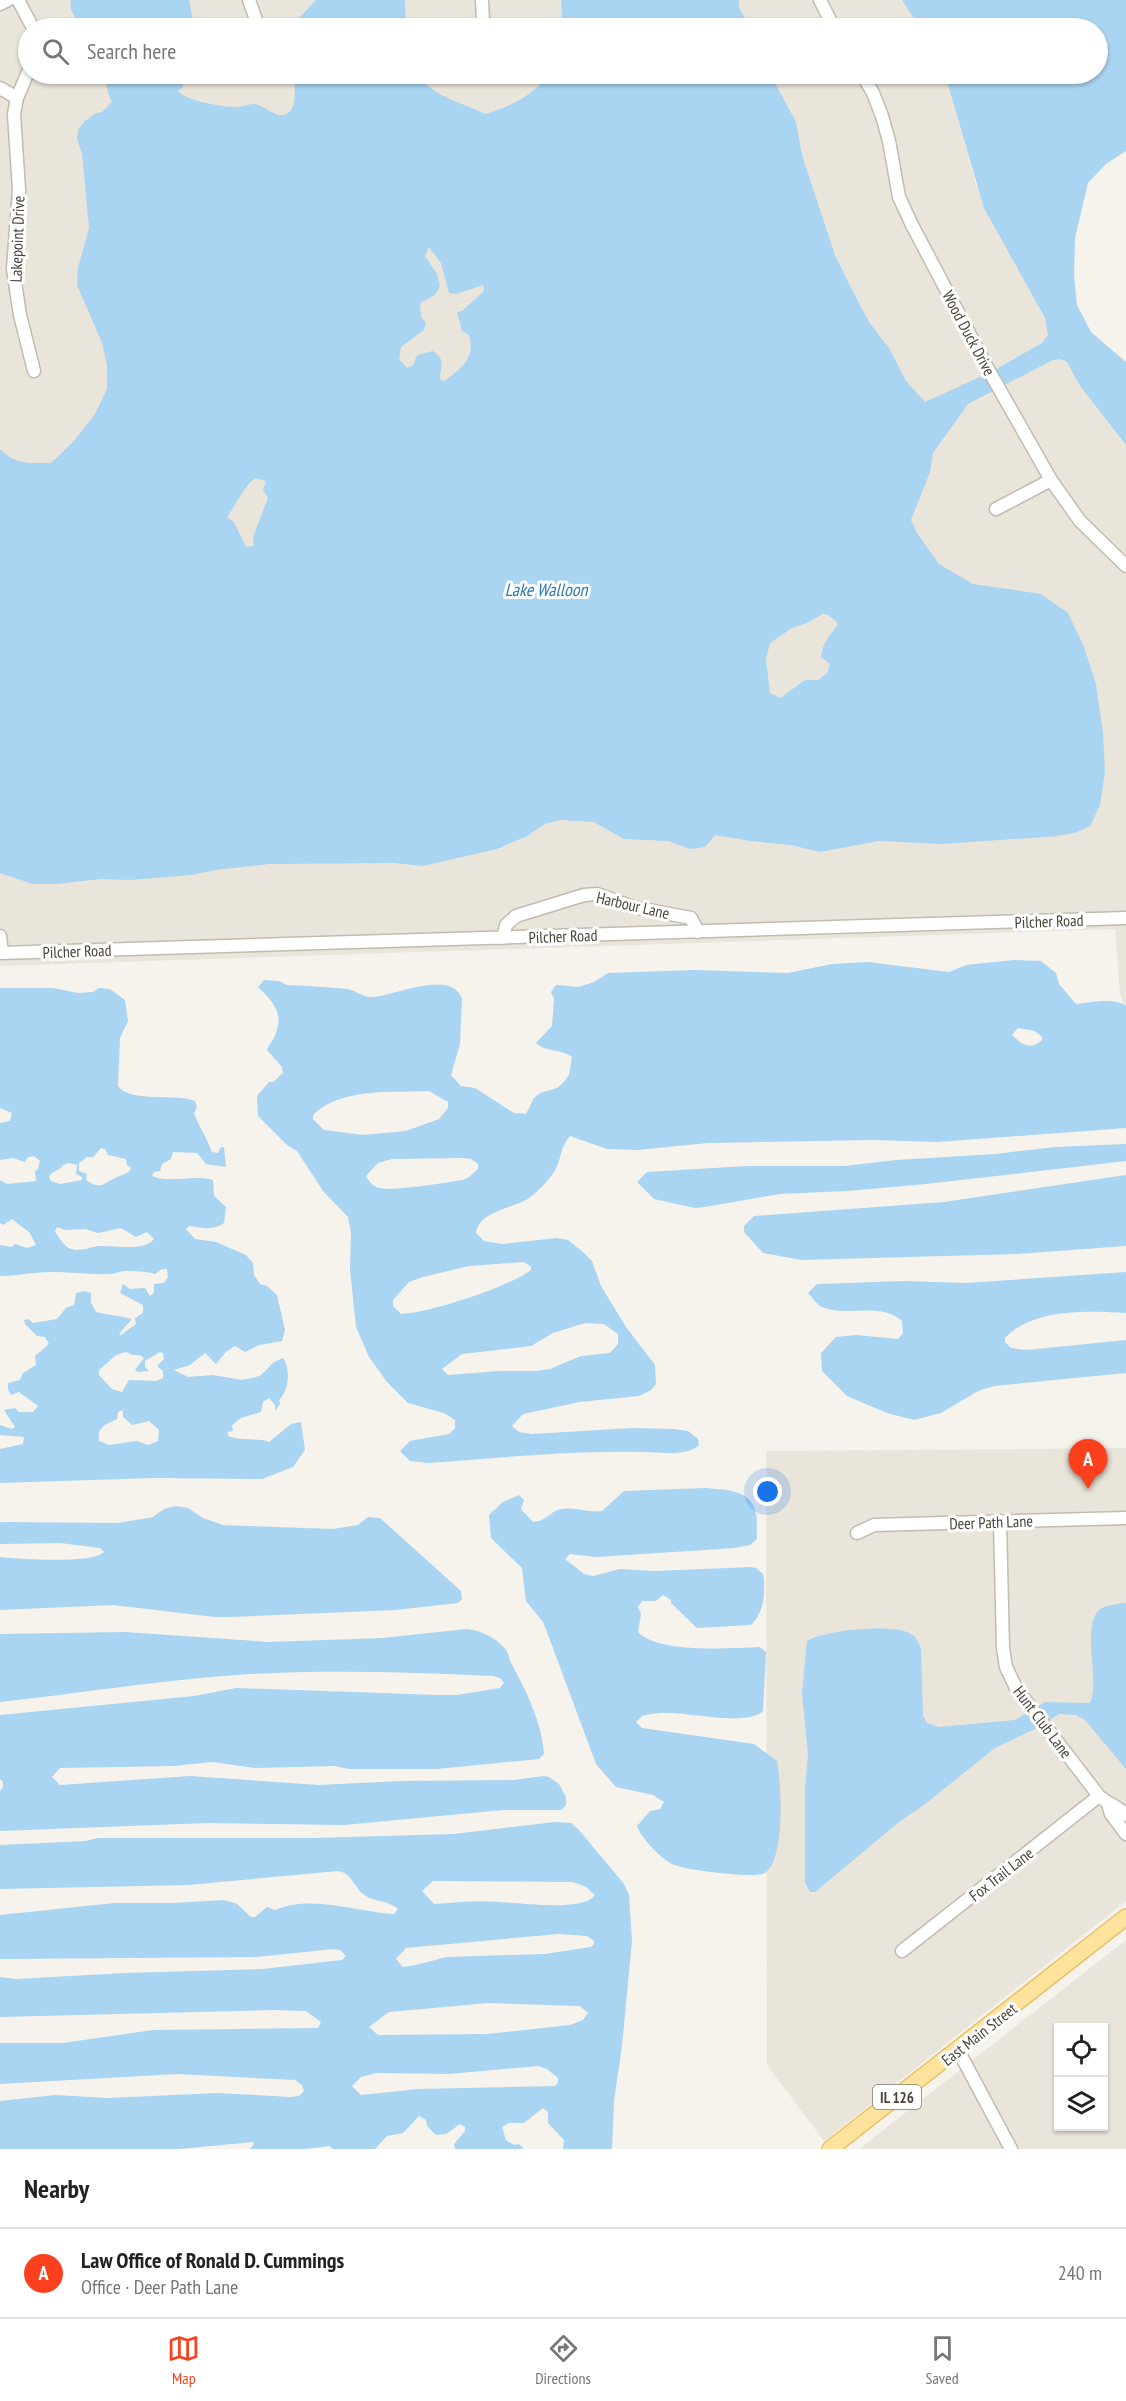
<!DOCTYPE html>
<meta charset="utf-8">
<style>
body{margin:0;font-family:"PT Sans Narrow",sans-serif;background:#f2f2f2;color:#222}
.controls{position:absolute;right:18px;bottom:18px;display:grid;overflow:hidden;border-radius:0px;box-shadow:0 2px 4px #0004}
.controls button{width:54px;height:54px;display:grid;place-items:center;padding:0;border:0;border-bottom:2px solid #e0e0e0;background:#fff;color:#222;font:30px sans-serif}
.you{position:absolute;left:768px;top:1492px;width:21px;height:21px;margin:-15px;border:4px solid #fff;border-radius:50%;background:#1a73e8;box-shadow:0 0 0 9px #1a73e833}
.badge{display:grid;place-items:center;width:39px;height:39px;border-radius:50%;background:#fc3f1d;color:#fff;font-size:20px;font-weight:700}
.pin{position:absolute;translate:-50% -50px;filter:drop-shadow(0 2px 3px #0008)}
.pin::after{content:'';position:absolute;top:32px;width:21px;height:18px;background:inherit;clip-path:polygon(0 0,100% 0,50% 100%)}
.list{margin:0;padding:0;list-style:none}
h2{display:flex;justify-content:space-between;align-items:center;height:78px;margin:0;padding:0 24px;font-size:26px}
h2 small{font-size:20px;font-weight:400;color:#767676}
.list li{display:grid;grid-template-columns:39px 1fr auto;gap:18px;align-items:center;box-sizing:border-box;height:90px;padding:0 24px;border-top:2px solid #e0e0e0}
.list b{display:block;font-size:22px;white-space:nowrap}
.list p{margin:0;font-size:20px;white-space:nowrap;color:#767676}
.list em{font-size:20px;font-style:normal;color:#767676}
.icon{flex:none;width:33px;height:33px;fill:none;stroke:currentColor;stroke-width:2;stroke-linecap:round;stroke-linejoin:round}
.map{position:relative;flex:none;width:1126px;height:2149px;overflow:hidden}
.search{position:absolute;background:#fff;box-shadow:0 2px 4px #0004;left:18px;right:18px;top:18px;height:66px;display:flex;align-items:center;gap:15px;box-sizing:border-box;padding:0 21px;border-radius:33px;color:#767676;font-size:22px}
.sheet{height:168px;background:#fff}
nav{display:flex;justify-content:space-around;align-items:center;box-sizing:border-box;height:84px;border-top:2px solid #e0e0e0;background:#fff;font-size:16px;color:#767676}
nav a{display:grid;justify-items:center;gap:3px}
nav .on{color:#fc3f1d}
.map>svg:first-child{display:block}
.residential{fill:#eae5da;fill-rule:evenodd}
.water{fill:#a9d4f2;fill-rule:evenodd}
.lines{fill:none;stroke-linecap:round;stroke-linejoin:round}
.minor-casing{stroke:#c2bbae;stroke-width:15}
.major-casing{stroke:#e6c16a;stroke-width:18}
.minor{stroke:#fff;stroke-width:12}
.major{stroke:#ffe39c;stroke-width:15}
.labels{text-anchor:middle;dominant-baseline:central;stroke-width:6;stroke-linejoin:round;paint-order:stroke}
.shield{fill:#fff;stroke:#817c74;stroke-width:1.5}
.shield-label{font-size:15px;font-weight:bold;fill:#4b4439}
.street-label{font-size:16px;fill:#4b4439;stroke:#fff}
.water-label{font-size:18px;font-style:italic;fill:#2e7ab2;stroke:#fff}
</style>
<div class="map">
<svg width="1126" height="2149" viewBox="0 0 1126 2149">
<rect width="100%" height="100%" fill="#f6f3ec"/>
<path class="residential" d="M0,0H902L920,28H28V74H942L948,85L976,184L1080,386L1126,445V1014L1120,993L1115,929L0,966Z
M1126,1448V1901L824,2141L767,2065L766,1451Z
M1126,1940V2149H859ZM1058,2028H1104V2126H1058Z"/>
<path class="water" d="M71,0H189L193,20L189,28H78C78,17 68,12 71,0Z
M316,0H405L406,28H297L300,17Z
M561,0H739V7L750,28H563Z
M902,0H1126V151L1106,164L1088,183L1075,238L1074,275L1077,305L1091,332L1126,362V445L1080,386L1067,362L1060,359L1053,360L968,404L933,453L930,472L911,520L917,533L939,564L973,584L1041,594L1068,613L1084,647L1096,684L1103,733L1105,772L1100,805L1090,826L1075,833L1058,836L942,844L879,841L819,852L791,845L750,841L715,835L705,847L690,849L668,841L624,839L594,822L560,820L545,824L527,836L497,849L423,866L394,863L269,864L215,870L192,875L130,880L101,879L57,884H33L0,873V449C14,465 31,463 51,463L74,441L95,414L107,389V365L102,343L77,285L78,268L89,228L82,153L77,139L78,130L84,122L94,114L102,112L112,102C106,93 108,82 102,74H176L175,78H180L183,87L178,91C186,101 223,107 236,107C242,107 248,104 254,104C264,104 277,121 288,113C298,107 294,84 294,74H415C432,95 461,103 486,114C508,107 536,95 548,74H770L796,122L802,155L835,255L849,284L869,322L889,348L906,381L925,402L991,372L1042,343L1048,335L1045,318L984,208L948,85L942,74H1098V28H920ZM429,247L441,263L449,293L456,294L483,285L484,291L462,311L457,312L462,331L469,335C476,358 461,369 444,381L440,379C440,364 447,362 433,351L417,355L413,365L407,368L399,359L401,347L424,330L426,323L421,317L420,303L435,295L440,286L437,274L425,256ZM255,478L266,481L263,490L268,498L253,537L254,546L246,547L234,522L227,517C235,506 246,484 255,478ZM823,614L828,615L837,622V626C828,637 823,643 821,657L830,664L827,673L818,680H805L780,698L770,693L766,659L770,643L792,628L807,623Z
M1014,960L1041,961L1056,973L1059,984L1076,1004C1091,1003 1114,997 1126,1006V1128L937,1142L874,1140L708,1143L637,1150L607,1149L570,1136C561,1146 562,1154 557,1166C553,1176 539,1191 529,1198C516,1208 479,1210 476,1233L484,1241L502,1244L557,1238L568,1240L583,1252L592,1261L601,1286L626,1327L655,1365L656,1384L651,1390L639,1396L580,1402L523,1414L512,1426L519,1432L532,1434L633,1428L674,1429L688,1431L698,1439L699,1445C687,1457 657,1452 641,1452C571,1450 500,1458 429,1463L410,1461L400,1451L410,1441L449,1434L455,1428V1420L444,1413L408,1403L387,1382L369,1357L356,1327L350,1270L351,1232L348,1217L323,1191L297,1151L287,1145L258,1116L257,1096L269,1082H273L283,1073L282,1067L267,1050C269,1044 274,1040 276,1033C284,1012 272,1001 258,987L264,980L279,981L287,985C308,986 328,987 348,989C356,991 363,997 370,997C391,998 451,967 462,999L460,1044L451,1075L461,1086L475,1088L514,1113L526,1114L534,1098L540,1093L557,1088L563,1083L569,1075L572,1057C560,1048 547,1053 536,1043L552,1026L554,999L551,992L556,985L578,987L594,982L608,973L695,970L788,973L832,964L868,962L949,972L966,965ZM1018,1028L1035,1031L1042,1037V1040C1031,1051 1021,1044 1012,1035ZM429,1091L448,1102V1108L439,1119L406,1131L363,1135L324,1130L313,1119V1115C341,1087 392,1093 429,1091ZM464,1158L471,1159L478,1164V1169L469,1177L463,1180C448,1182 387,1193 376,1187C372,1185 368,1180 366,1176L378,1163L392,1159ZM524,1262L531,1267V1270C509,1287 430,1313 401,1314L393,1306V1300L409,1282L423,1277L469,1266ZM585,1323L604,1324L618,1334V1344L610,1353L581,1356L550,1369L536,1371H499L448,1375L442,1369L462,1354L531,1346L553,1333Z
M0,988H53L78,993L93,992L99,988L110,989L125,1000L128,1021L120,1038L118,1086C130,1103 175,1093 195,1101L197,1107L194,1113C199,1127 207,1138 212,1152L218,1153L220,1148L224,1147L226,1167L206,1164L197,1153L173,1152L171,1159L162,1164L160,1171L154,1172L152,1176C167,1184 195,1174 213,1180L214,1196L226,1207L224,1223C212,1231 202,1228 189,1226L186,1229L195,1239L216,1242L246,1255L253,1263L254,1275L260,1284L267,1286L277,1295L285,1330L282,1341L259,1345L245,1352L235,1346L226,1352L216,1364L205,1353L190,1365L174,1370L188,1377L213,1375L242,1380L260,1376L274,1362L283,1358C291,1369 289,1391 279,1400L280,1404L275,1411V1405L269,1398L263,1402L261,1412L241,1418L232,1425L233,1431L228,1432V1436C243,1442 261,1437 269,1442L291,1424L301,1422L305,1450L293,1467L262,1479L154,1478L0,1483V1449L23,1444L24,1437L0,1435V1425L12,1429L15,1427L4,1410L15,1408L19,1412H33L38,1406L19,1392L11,1395L8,1389V1383L20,1380L23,1373L36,1365L35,1356L49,1344L45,1337L37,1336L25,1324L24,1320L28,1319L33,1323L57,1319L66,1308L74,1305L76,1293L84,1291L91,1293V1303L96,1312C108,1315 121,1316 132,1319L119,1334L121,1335L136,1324L135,1318L143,1313V1305L120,1293L123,1284L130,1289L145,1288L150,1296L154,1293V1284L164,1283L168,1277L167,1269H162L155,1274C146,1271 134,1271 124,1271C120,1271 115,1274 110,1274C91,1275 71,1272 51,1272C34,1272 17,1276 0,1276V1245L12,1247L15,1244L27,1248L36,1245L30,1233L12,1219L3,1225L0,1223V1180L7,1184L36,1181L35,1171L38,1169L40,1161L34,1156L28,1157L25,1162L13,1158L0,1160V1123L10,1121L12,1113L0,1108ZM101,1148L105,1149L108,1155L126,1159L127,1165L131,1168L129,1172C124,1175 120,1175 115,1178C102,1184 101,1190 86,1180L87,1174L79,1171V1163L87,1157H93ZM69,1163L77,1165L76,1174L82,1177V1180L60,1184L51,1181L49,1177C52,1170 60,1171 63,1165ZM57,1227L65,1230L85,1229L98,1233L121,1228L136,1237L147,1232L154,1239C144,1252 114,1245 99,1246C90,1247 80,1252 71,1249C64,1247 60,1238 55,1232ZM126,1352L133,1355H140L144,1358L135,1370L138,1372L149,1371L145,1367V1361L160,1352L163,1353L164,1359L157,1366L163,1371V1378L156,1381L129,1380L122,1392L112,1389L99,1375V1370L116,1355ZM123,1410V1417L132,1425L149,1421L159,1430L158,1441L148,1445L137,1441L109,1445L99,1441C97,1426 106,1425 117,1419L118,1412Z
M1126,1144V1161L926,1184L847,1191L780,1194L704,1207L695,1208L654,1199L637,1182L647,1172L746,1166H844L896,1160L995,1154L1056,1147Z
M1126,1175V1246L1017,1254L801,1260L763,1253L744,1232V1226L754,1216L944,1202Z
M1126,1272V1313C1087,1311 1034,1308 1005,1338V1342L1011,1348L1027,1350L1126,1340V1373L994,1386L978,1391L941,1413L914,1420L887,1413L847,1396L822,1371L821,1353L836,1337L856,1335L898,1339L903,1333L902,1321C879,1301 848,1318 822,1307C817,1305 812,1297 808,1293L817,1284L905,1281L966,1283Z
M706,1488C724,1490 749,1489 755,1510C758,1518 756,1530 757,1539L750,1545L735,1548L596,1557L570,1554L565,1559L584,1574L593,1576L620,1569L655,1571L751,1567L756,1568L763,1574C766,1591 764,1613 751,1625L697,1628L671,1603V1600L663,1595L656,1601H642L638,1607L641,1614L638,1632C659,1654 730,1648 760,1647L766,1652L763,1711C748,1726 691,1713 670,1713C661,1712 651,1714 642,1716L636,1722L642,1728L754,1744L777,1761C781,1783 786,1858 765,1873C756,1879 680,1870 670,1863C659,1856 641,1838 637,1826L650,1811L660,1809L664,1802L653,1795L616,1787L596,1764L547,1632L543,1622L526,1601L522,1568L491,1538L489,1515L503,1502L519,1495L524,1500L521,1509L533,1522C550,1520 550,1510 563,1509C576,1507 589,1513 602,1511L624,1491Z
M175,1506L188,1508L203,1518L223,1525L333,1529L358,1525L368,1517L380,1518L461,1591L462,1599L458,1603L395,1610L230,1617H215L113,1605L0,1610V1557C18,1559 93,1564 104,1552L100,1548L60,1543L0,1544V1522L118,1523L153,1517L164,1509Z
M1121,1603H1126V1769L1085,1720L1076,1715L1059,1714L1035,1729L995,1748L924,1805L899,1822L815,1892H810L805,1882V1789L808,1754L802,1693L807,1641C823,1630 895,1623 911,1634C917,1637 919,1643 921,1649L923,1716L927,1723L939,1727L1015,1720L1045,1702L1090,1703C1101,1681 1079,1621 1102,1608C1108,1605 1115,1605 1121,1603Z
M467,1629C481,1630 498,1639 506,1650C509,1654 509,1659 511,1663C526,1690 542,1723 544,1754L539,1759L437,1769H349L334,1766L255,1768L212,1762L172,1766L60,1768L52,1777L60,1785L190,1776L319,1785L400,1781L514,1780L544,1776L549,1777L559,1784L566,1797V1805L561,1810H503L344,1825L208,1823L0,1831V1791L3,1787V1782L0,1779V1715L194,1696L236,1688L438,1695H457L500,1688L504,1683L500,1678L493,1676C403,1672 313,1669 223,1676C148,1682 74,1694 0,1702V1634L125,1632L269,1642L382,1638Z
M554,1822L571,1823L579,1830L624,1884L629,1895L632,1941L622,2046L614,2101L612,2149H563L564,2140L548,2123V2112L543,2108L524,2123H509L502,2127L506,2140L514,2145L519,2144L524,2149H455L454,2144L465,2131V2127L460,2124L446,2134L436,2135L427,2126L426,2120L419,2116L403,2133L387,2136L375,2149H333L330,2146L305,2149H250L254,2144L253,2142L180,2149H0V2101L55,2095L108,2098L217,2093L291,2097L299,2096L304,2091L302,2085L295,2080L177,2074L0,2084V2043H63L153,2030L318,2028L321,2022L306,2011L273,2010L0,2017V1977L16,1979L124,1973L263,1969L342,1960L346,1956L340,1950L333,1949L257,1957L0,1959V1915L114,1903H174L224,1900L237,1904L251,1917H255L267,1907L275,1910C313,1894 355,1912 394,1914L398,1909C386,1899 377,1903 366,1896C353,1888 354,1874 338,1871L188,1885L0,1889V1845L86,1841L98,1838H314L454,1834ZM433,1881L573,1882L586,1887L595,1895C584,1912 519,1903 500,1902C478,1900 455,1903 434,1904L422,1891ZM558,1934L587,1936L594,1941V1944L591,1947L545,1954L446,1957C431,1961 418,1965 403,1967L396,1959L406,1948ZM488,2003L580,2006L588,2013L583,2020L570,2025L552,2027L487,2034L378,2035L369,2027L389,2012ZM538,2066L547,2069L558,2078V2083L555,2086L419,2089L361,2095L352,2086L361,2077L376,2073L449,2074Z"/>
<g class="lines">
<defs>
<path id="minor" d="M18,0L33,28
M249,0L259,28
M482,0L483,21
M820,0L834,28
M0,4L8,0
M28,72L17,98L14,114L19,190L13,269L20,315L34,371
M862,74L873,93L882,116L889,141L899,197L912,225L988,369L1051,480L1080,521L1126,566
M0,88L17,98
M996,509L1051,480
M0,936L2,953
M503,938L506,925L516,916L584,895L597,894L633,907L691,918L698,932
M0,953L1126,918
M1000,1521L1003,1648L1006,1667L1016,1688L1099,1796C1108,1804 1118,1806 1126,1815
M857,1533L874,1525L1126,1518
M1108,1804L1111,1814L1126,1834
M902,1951L1099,1796
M958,2050L1011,2149"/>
<path id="major" d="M830,2149L1126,1917"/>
</defs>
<use href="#minor" class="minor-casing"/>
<use href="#major" class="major-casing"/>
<use href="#minor" class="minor"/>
<use href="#major" class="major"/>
</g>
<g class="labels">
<rect class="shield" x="873" y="2085" width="48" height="24" rx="4.5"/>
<g class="shield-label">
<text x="897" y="2097">IL 126</text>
</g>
<g class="street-label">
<text transform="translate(17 239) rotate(-88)">Lakepoint Drive</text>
<text transform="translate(969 333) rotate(62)">Wood Duck Drive</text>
<text transform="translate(633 905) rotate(13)">Harbour Lane</text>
<text transform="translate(1049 921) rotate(-2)">Pilcher Road</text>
<text transform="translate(563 936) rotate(-2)">Pilcher Road</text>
<text transform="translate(77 951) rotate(-2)">Pilcher Road</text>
<text transform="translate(991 1522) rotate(-2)">Deer Path Lane</text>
<text transform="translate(1043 1722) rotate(53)">Hunt Club Lane</text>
<text transform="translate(1001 1874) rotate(-38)">Fox Trail Lane</text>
<text transform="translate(979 2034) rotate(-38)">East Main Street</text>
</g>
<g class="water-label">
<text x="546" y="589">Lake Walloon</text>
</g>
</g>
</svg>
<div class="controls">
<button><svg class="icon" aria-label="locate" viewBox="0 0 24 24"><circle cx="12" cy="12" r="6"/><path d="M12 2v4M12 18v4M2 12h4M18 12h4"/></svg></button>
<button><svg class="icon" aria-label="layers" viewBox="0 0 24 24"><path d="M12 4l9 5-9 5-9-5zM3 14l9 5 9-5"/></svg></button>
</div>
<div class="you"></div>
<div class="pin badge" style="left:1088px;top:1489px">A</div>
<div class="search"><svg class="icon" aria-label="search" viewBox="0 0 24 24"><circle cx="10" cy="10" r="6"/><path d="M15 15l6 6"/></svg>Search here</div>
</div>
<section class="sheet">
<h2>Nearby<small></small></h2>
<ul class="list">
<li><span class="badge">A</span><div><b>Law Office of Ronald D. Cummings</b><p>Office · Deer Path Lane</p></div><em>240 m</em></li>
</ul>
</section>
<nav>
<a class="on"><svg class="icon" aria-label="map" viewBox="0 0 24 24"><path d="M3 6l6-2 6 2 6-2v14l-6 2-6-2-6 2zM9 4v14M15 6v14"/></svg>Map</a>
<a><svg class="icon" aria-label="directions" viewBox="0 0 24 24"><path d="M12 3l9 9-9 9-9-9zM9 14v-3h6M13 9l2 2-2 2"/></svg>Directions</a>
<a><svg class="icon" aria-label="saved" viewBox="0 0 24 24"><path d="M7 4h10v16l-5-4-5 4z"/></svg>Saved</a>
</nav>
